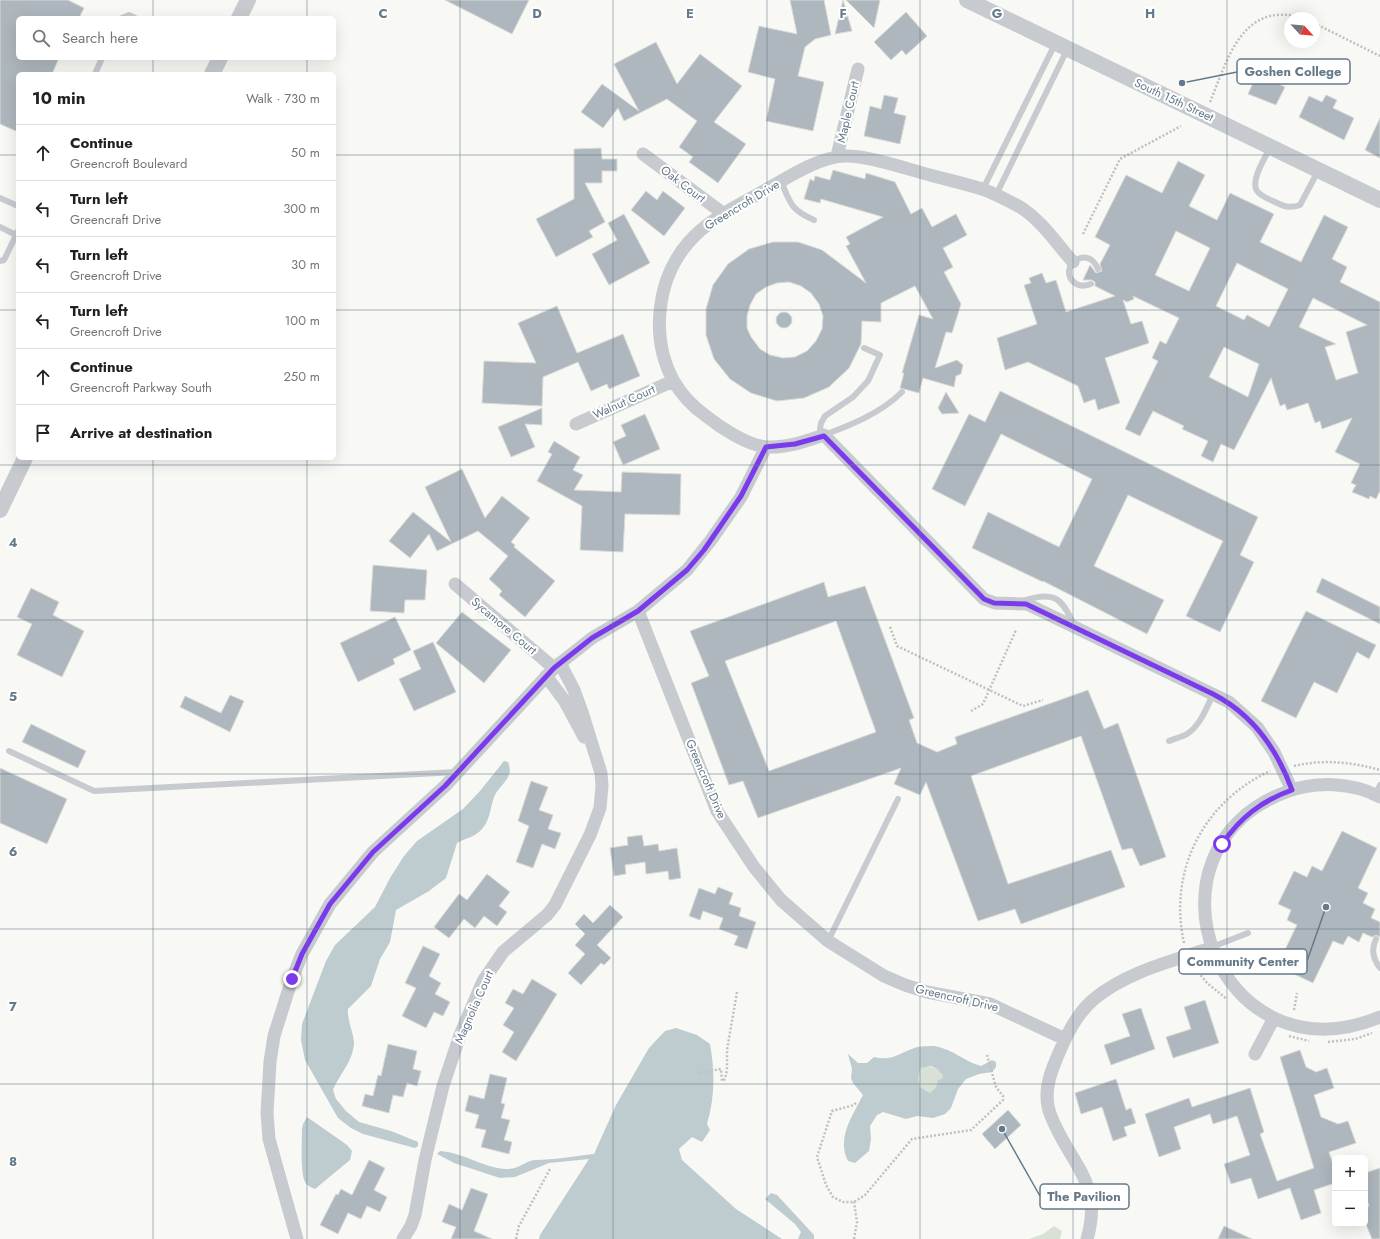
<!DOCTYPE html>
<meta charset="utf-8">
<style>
body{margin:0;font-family:Jost,sans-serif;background:#f2f2f2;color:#202124}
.controls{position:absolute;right:12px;bottom:12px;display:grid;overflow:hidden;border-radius:6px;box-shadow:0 4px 16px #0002}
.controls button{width:36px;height:36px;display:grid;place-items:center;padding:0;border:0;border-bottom:1px solid #e0e0e0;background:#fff;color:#202124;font:20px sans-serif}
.compass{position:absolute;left:1284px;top:12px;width:36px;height:36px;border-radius:50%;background:#fff;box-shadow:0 4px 16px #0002;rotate:116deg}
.stop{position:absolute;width:12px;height:12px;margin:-9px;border:3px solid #7c3aed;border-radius:50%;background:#fff}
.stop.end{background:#7c3aed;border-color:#fff;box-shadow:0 1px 4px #0008}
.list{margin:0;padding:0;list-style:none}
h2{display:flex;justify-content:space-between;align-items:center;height:52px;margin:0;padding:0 16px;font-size:17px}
h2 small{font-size:13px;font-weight:400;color:#757577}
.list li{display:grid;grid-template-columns:26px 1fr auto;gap:12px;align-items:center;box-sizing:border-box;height:56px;padding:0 16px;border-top:1px solid #e0e0e0}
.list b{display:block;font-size:15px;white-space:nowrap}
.list p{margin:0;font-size:13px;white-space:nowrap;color:#757577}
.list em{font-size:13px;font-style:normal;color:#757577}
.icon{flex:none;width:22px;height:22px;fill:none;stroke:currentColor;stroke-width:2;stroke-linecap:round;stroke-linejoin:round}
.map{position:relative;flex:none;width:1380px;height:1239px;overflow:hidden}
.search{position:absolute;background:#fff;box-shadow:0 4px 16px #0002;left:16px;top:16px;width:320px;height:44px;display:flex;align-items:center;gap:10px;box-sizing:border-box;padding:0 14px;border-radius:6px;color:#757577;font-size:15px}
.panel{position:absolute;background:#fff;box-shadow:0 4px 16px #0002;left:16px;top:72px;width:320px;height:388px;border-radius:6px}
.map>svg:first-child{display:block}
.green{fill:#d9e0d5}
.water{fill:#becbcf;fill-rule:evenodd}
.building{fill:#aeb7bd;stroke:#dadad7;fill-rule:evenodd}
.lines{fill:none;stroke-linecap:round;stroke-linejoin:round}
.path{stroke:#bec1c3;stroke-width:2.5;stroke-dasharray:2 2;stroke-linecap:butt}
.service{stroke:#c7cbcf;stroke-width:6}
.minor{stroke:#c7cbcf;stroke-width:13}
.tertiary{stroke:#c7cbcf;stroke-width:16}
.route{stroke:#7c3aed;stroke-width:5}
.grid{fill:none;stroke:#647989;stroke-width:1;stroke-opacity:0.55}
.labels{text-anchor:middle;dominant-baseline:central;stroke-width:4;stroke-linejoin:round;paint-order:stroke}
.street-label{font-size:12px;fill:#647989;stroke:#fff}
.grid-label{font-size:13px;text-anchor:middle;font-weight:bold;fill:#647989;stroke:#fff;stroke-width:4;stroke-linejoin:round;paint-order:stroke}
.leader{fill:none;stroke:#647989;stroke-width:1.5}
.callout-dot{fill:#647989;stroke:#fff;stroke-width:1.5}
.callout{fill:#fff;stroke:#647989;stroke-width:1.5}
.callout-label{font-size:13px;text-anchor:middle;font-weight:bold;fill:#647989}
</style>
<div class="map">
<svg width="1380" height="1239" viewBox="0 0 1380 1239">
<rect width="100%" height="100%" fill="#f8f8f5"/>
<path class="green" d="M927,1066L937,1069L944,1075L942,1079L938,1081L936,1087L930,1093L920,1087L918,1078L921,1068Z
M1054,1226L1062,1231L1060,1239H1029L1043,1234Z"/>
<path class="water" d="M504,761L508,762C515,779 499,784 494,797C490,809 490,820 482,829C475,837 466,838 457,843L446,878L429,891L396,910L390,942L380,959L371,986L348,1009C347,1020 353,1031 354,1042C354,1060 339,1075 333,1090L336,1099L346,1111L359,1122L391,1131L418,1142V1146L415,1148L363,1134L351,1128L338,1118L305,1060L301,1040L302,1024L326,961L335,945L375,907L390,878L404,856L417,841L463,809L480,791Z
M676,1028L697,1035L710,1044C715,1072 715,1097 707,1124L710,1130L702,1142L692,1137L679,1149L682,1160L736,1209L782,1239H539L540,1235L589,1159L549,1163L515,1177L500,1178L454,1163L437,1154L440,1151C465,1153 481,1167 505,1169C519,1170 526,1160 536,1160C553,1160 576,1156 594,1154L616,1105L649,1048L665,1031Z
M934,1046C955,1050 963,1061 981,1066L992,1060L996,1062V1067L992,1072L979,1074L966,1079L958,1089L951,1108L945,1114L933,1118L917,1116L906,1119L883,1112L877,1115L870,1126L871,1139L869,1151L855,1163L848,1161C836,1138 853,1115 863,1095L853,1083L851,1078L852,1069L848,1054L858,1063H867L874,1057C892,1062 901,1052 917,1047C922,1046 929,1046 934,1046ZM931,1066L937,1069L943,1075L942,1079L938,1080L936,1087L930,1093L920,1087L918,1078L921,1068Z
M307,1117L347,1145L352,1151L350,1160L315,1189C311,1187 307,1186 305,1182C300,1171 302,1141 302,1129L303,1124Z
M771,1193L777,1195L814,1235V1239H798L801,1232L795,1224L765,1199Z"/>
<path class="building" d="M0,0H68L84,8L79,18H18V58H59L52,74H18V132L0,124Z
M445,0H529L512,34Z
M790,0H824L831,35L815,39L805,47L798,76L824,82L813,131L766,121L775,79L748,72L759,26L797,34Z
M843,0L852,31L835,34Z
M846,0H880L874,28Z
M906,12L927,36L906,55L902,50L891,60L874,42Z
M656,42L677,84L700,54L742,86L714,122L746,144L718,183L689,162L693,157L679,147L697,121L667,99L624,121L618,108L603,128L581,112L602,84L639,111L614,64Z
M1257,74L1285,87L1276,105L1248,94Z
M884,95L898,98L894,113L906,116L900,144L864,136L870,106L881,109Z
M1326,95L1337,100L1333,108L1354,118L1344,140L1299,117L1309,96L1322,102Z
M1380,118V158L1365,150Z
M601,148L602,159H617V171H602V183H585L605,222L589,231L593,237L556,257L536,219L574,199V149Z
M1178,161L1205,175L1189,206L1217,220L1230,193L1274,214L1260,242L1301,262L1324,215L1348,227L1332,259L1347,267L1340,282L1380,302V491L1376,499L1370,496L1369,499L1352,492L1356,485L1351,483L1360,464L1335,452L1352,418L1322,429L1320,421L1315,423L1308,403L1287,410L1285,404L1280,406L1271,378L1234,450L1221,444L1213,462L1201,456L1208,441L1182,429L1184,426L1153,411L1140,436L1125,429L1158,361L1152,358L1160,341L1166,344L1179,318L1133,296L1134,299L1127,302L1123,300L1131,324L1142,321L1149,343L1105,358L1120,403L1098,410L1095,399L1084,403L1078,386L1028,362L1005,370L997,338L1037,324L1024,285L1031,283L1029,278L1042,273L1046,283L1056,280L1066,312L1115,296L1095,286V282L1092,280H1083L1090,265L1096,273L1102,271L1100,264L1110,245L1095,237L1126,175L1162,193ZM1176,231L1210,248L1189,291L1155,275ZM1237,263L1288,289L1269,327L1247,315L1244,320L1216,306ZM1313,298L1367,325L1346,332L1358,373L1336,380L1325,347L1336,344L1299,327ZM1224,347L1259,364L1248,397L1209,377Z
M833,170L865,179L866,173L895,182L911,214L922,208L932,227L956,214L967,235L943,248L953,267L944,272L961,304L952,333L946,332L935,368L957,360L963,365L961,374L956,376L954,387L923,378L919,393L900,388L904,373H902L919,315L933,319L915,286L881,303V322L862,321L861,344L849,368L829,387L804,398L777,401L751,393L730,379L714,359L706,335V309L713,285L728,264L749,249L773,242H798L822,250L866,283L846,246L850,244L846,237L883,217L821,199L820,203L804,199L810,179L814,181L815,176L830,180ZM789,282L801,286L811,293L819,304L823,316L822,329L816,341L807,351L795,357L783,358L770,355L760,349L751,337L747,328V316L750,305L756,294L766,287L777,283Z
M646,191L657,200L663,191L685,208L664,236L631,210Z
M624,214L650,263L609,285L592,254L617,240L608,223Z
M557,306L577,353L623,334L640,376L609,389L607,384L591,391L578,362L543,377L542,406L482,403L484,361L536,363L518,323Z
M776 320a8 8 0 1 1 16 0a8 8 0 1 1-16 0Z
M1000,391L1258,517L1240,555L1254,562L1220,632L1186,616L1223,541L1128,495L1094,566L1164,600L1147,634L1043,581V582L972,548L988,512L1059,547L1092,479L1001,434L965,506L932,489L969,414L985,422Z
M946,392L959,413L942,414L938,408Z
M542,408V425L525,424L535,447L511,457L498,427Z
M645,414L660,449L623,465L613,442L626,436L621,425Z
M554,441L580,457L573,470L583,475L574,490L621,492L622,472L681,474L680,515L625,514L623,552L580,550L582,506L537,481L552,454L548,452Z
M462,469L485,518L502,496L530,518L511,542L515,545L514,547L555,581L525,617L499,595L502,591L489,579L508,556L478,531L437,551L429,534L410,558L389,541L413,512L451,542L425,487Z
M373,565L427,570L425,600H405L404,613L370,611Z
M1322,578L1380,607V624L1316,592Z
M824,582L828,597L865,586L914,718L909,720L917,743L937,752L957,744L955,737L1088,690L1104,729L1118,723L1166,857L1140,866L1132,848L1122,850L1081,736L971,776L1008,884L1111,850L1125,887L1021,924L1015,909L978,921L926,782L920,795L894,784L901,768L758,818L743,781L729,785L693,688L691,683L709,676L690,631ZM836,621L876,732L769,771L725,661Z
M31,588L59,602L53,615L84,631L62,677L17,655L32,624L17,617Z
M1306,611L1376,645L1369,659L1357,652L1337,693L1314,682L1296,718L1261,701Z
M462,612L511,650L484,683L436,643Z
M395,617L411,650L393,659L395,664L358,682L340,643Z
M433,642L456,692L414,711L399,679L421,669L413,651Z
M230,695L244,701L230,732L180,707L185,696L221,713Z
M31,724L86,751L78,768L22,742Z
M0,768L67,799L47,844L0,823Z
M531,781L548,787L539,810L553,815L548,829L561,833L555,849L542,844L533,868L516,862L529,826L518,821Z
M1342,831L1377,848L1358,888L1368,893L1363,903L1375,909L1371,918L1380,922V937L1376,935L1372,937L1363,933L1359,942L1348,936L1343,945L1333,941L1313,983L1277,966L1297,925L1287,920L1291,910L1278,904L1294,871L1307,877L1312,866L1322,871Z
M642,835L644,846L658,844L659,851L677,848L681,878L669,880L668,871L646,874L645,862L625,865L626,874L614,876L610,848L628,845L627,837Z
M487,874L510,892L499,906L507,912L497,926L484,916L475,928L464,919L449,938L434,927L459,894L467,900Z
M718,887L733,893L729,904L741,908L739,916L756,922L747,949L734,945L738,936L719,929L723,918L703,911L700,920L689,916L699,888L715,894Z
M610,905L623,917L597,945L611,958L604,965L601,963L581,985L568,973L585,954L575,945L585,934L575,924L584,914L593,923Z
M423,946L440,954L429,976L441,983L435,994L450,1002L443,1016L434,1012L426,1028L402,1016L416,988L405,983Z
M532,979L557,994L516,1061L502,1052L514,1032L503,1025L514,1008L505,1003L513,989L523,994Z
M1205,1000L1219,1043L1173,1058L1166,1037L1191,1029L1184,1007Z
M1141,1008L1155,1049L1111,1065L1104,1045L1130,1036L1122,1014Z
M388,1044L417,1051L413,1069L421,1071L417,1086L407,1083L403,1097L393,1095L389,1113L362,1106L365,1094L373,1096L378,1075L381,1076Z
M1300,1050L1306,1067L1316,1072L1327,1068L1334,1088L1314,1095L1321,1117L1338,1124L1348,1121L1356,1143L1329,1152L1335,1170V1183L1314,1190L1321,1213L1301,1220L1290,1188L1258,1199L1251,1178L1231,1184L1224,1164L1250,1155L1237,1116L1213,1124L1210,1114L1174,1127L1181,1149L1159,1157L1145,1114L1189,1098L1192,1107L1250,1088L1264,1132L1260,1134L1277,1181L1314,1168L1280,1057Z
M490,1074L507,1078L501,1103L505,1104L501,1118L510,1120L504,1140L512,1142L509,1154L481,1147L486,1130L475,1128L479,1115L465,1111L469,1095L484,1099Z
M1116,1079L1126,1110L1131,1108L1136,1123L1124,1127L1127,1136L1113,1141L1102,1107L1081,1114L1075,1093Z
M1008,1110L1021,1125L995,1149L982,1134Z
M369,1160L385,1168L374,1190L387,1197L380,1212L367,1206L361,1219L348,1213L338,1234L320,1225L336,1194L338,1195L341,1189L352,1195Z
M1380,1168V1239H1372L1365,1222V1208L1369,1206L1365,1194V1173Z
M471,1188L488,1194L474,1231L492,1239H451L456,1227L442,1222L449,1204L462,1210Z
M1224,1226L1252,1239H1218Z"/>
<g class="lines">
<path class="path" d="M1314,23L1380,56
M1210,102C1228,59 1242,0 1303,18
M1083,234L1120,159L1181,126
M890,627L897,646L1023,706L1043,700
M971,711L983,704L1016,630
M1294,766C1324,759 1351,762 1380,770
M1184,943C1168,871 1203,802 1270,771
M1193,966L1208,984L1227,999
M1294,1010L1297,993
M1289,1036L1309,1041
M1328,1042L1355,1039L1372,1033
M699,1073L721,1069L722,1081L725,1079L727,1070V1050L737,992
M856,1103L854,1105L832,1111L817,1157L826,1185L833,1197L843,1202H854L865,1195L912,1139L971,1130L1003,1100V1096L996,1087L987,1055
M516,1239L519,1226L550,1169
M854,1239L857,1222L854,1202"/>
<path class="service" d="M122,18L129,15L135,18
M95,74L102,58
M1270,148C1265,158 1250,181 1257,191C1261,196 1268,199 1273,201C1283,206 1289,209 1300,205L1318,171
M781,181C790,203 791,210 814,220
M983,189L1055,44
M996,195L1067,50
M0,198L18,206
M0,227L18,236
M0,261L4,260L18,231
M1091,284C1085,286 1080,287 1075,283C1056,269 1087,242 1098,269
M864,348L880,355L868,381L853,397L825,416L821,423L820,429L824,435C851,425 881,413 902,392
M1023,601C1054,590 1062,598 1074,625
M1169,741C1174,739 1182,737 1187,734C1200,726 1207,707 1213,694
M9,751L94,791L457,772
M1375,795L1380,785
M1376,939C1371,949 1373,959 1380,968
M828,941L898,799
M1212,947L1248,933"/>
<path class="minor" d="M643,154L724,214
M837,156L858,69
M1073,262C1057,244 1041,220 1020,207C1009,201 997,195 985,190C967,184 948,180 930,175C906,169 860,152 836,157C811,162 789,177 767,189C740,205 708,219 688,243C657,279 650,337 673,380C681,394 693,407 706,416C721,428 748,446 768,447C787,448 806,441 824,435L984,599L995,603L1027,604L1229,702L1257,727L1274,752L1292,790
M576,424L673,381
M455,584L554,668
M638,611L717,811L754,867L781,900L828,941L884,976L905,985L927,992L990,1004L1065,1039
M546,676L564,700L584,737
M1380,797C1352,782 1316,781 1286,792C1131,850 1217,1084 1380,1017
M1255,1054L1274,1018
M297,1239L269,1139L267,1113L270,1062L274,1036L292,979L302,954L330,904L373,852L445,786L554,668L592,638L638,611L687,570L711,540L741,497L766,447
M403,1239L411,1226L415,1215L425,1160L443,1086L460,1035L483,981L503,952L547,915L555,905L590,835L600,808L602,786L601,773L582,712L574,690L560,663
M1087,1239C1104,1182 1069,1163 1051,1116C1043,1097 1048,1078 1056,1060C1065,1038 1076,1014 1094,999C1126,972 1172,961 1211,948"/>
<path class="tertiary" d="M967,0L1380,200
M239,18L248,0
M212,74L220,58
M0,510L25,458"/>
</g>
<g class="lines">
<path class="route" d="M292,979L302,954L330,904L373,852L445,786L554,668L592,638L638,611L687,570L704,550L741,496L766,447L795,444L824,436L984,599L994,603L1026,604L1213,694C1252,714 1277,749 1292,790C1261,801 1240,818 1222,844"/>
</g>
<path class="grid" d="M153,0V18M307,0V18M460,0V1239M613,0V1239M767,0V1239M920,0V1239M1073,0V1239M1227,0V1239M153,58V74M307,58V74M0,155H18M334,155H1380M0,310H18M334,310H1380M153,458V1239M307,458V1239M0,465H1380M0,620H1380M0,774H1380M0,929H1380M0,1084H1380"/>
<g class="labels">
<g class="street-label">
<text transform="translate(1174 100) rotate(25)">South 15th Street</text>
<text transform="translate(848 112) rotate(-77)">Maple Court</text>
<text transform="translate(683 184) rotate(37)">Oak Court</text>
<text transform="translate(742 205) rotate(-31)">Greencroft Drive</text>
<text transform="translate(624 402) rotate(-24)">Walnut Court</text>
<text transform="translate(504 626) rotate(40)">Sycamore Court</text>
<text transform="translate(706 779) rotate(67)">Greencroft Drive</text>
<text transform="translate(957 998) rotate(13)">Greencroft Drive</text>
<text transform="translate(474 1007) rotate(-66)">Magnolia Court</text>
</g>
</g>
<g class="grid-label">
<text x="383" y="18">C</text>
<text x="537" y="18">D</text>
<text x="690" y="18">E</text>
<text x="843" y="18">F</text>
<text x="997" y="18">G</text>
<text x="1150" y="18">H</text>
<text x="13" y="547">4</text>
<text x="13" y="701">5</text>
<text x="13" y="856">6</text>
<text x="13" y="1011">7</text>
<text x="13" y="1166">8</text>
</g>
<path class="leader" d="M1182 83L1237 72M1326 907L1307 961M1002 1129L1040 1196"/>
<g class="callout-dot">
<circle cx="1182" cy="83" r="4"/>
<circle cx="1326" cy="907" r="4"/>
<circle cx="1002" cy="1129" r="4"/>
</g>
<g class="callout">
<rect x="1237" y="59" width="113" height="25" rx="4"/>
<rect x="1179" y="949" width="128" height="25" rx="4"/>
<rect x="1040" y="1184" width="89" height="25" rx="4"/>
</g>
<g class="callout-label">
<text x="1293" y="76">Goshen College</text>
<text x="1243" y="966">Community Center</text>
<text x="1084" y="1201">The Pavilion</text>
</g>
</svg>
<div class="controls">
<button>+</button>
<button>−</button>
</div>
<svg class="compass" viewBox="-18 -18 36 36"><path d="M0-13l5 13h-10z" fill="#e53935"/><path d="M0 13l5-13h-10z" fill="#757577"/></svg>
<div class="stop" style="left:1222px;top:844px"></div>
<div class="stop end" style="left:292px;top:979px"></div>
<div class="search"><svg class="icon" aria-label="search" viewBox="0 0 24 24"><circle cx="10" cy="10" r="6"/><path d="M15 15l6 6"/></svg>Search here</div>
<section class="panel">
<h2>10 min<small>Walk · 730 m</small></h2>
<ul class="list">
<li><svg class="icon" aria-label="ahead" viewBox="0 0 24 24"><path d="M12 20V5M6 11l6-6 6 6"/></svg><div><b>Continue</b><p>Greencroft Boulevard</p></div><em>50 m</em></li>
<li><svg class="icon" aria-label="left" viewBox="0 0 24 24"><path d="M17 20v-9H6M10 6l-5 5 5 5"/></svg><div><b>Turn left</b><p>Greencraft Drive</p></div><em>300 m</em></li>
<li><svg class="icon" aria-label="left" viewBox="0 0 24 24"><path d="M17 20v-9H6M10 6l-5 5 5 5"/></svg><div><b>Turn left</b><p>Greencroft Drive</p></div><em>30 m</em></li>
<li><svg class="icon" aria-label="left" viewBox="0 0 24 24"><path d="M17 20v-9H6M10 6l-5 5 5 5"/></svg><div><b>Turn left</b><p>Greencroft Drive</p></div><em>100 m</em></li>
<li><svg class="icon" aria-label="ahead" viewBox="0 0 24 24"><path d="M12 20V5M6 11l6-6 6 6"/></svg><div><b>Continue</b><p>Greencroft Parkway South</p></div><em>250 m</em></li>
<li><svg class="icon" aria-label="arrive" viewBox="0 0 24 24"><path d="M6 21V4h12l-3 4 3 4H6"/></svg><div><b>Arrive at destination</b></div></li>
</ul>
</section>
</div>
